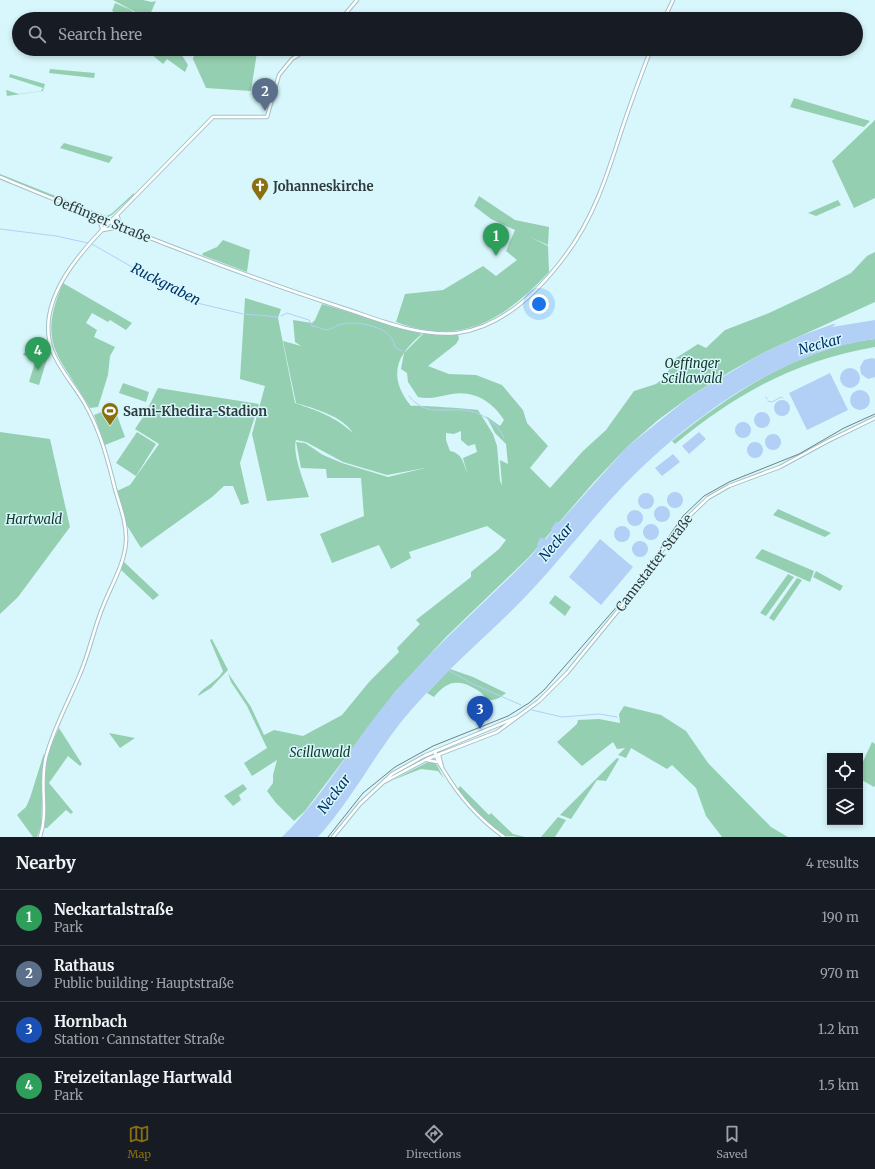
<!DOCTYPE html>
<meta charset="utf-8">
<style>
body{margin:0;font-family:Merriweather,serif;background:#242831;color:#f1f3f6}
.controls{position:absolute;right:12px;bottom:12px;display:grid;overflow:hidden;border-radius:0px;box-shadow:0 2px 6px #0003}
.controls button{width:36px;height:36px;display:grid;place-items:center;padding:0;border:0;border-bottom:1px solid #363941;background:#171b24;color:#f1f3f6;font:20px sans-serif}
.you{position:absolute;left:539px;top:304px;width:14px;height:14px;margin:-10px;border:3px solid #fff;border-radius:50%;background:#1a73e8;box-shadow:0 0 0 6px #1a73e833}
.badge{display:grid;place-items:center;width:26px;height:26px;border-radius:50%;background:#896f10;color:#fff;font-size:13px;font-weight:700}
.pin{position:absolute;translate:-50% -33px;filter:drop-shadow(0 1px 2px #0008)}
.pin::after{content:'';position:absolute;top:21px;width:14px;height:12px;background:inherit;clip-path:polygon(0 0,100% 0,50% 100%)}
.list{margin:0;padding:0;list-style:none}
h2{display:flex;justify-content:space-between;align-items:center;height:52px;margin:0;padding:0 16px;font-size:17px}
h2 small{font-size:13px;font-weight:400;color:#9ea1a6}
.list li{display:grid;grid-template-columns:26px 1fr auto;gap:12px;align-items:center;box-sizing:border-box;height:56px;padding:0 16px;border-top:1px solid #363941}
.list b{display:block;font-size:15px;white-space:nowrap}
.list p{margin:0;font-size:13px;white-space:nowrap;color:#9ea1a6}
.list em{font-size:13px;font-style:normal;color:#9ea1a6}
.icon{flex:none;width:22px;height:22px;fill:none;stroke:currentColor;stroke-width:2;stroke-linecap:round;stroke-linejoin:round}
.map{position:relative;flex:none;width:875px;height:837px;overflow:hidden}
.search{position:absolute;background:#171b24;box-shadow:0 2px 6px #0003;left:12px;right:12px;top:12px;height:44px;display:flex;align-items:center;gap:10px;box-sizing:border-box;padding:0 14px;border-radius:22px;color:#9ea1a6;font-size:15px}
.sheet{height:276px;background:#171b24}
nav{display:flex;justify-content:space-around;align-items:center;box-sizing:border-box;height:56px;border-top:1px solid #363941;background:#171b24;font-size:11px;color:#9ea1a6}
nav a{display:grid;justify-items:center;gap:2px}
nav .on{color:#896f10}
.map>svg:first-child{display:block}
.green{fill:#95cfb1;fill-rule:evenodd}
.water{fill:#b2cff6}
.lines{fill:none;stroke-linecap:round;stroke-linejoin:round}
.stream{stroke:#b2cff6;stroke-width:1}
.tertiary-casing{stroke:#a3c1c6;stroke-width:4.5}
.secondary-casing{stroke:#a3c1c6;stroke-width:4.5}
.tertiary{stroke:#fff;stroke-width:2.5}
.secondary{stroke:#fff;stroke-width:2.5}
.tram{stroke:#6e8184;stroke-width:1}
.labels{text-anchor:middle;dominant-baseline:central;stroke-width:3;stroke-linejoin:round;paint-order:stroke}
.poi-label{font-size:13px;font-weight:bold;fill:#2f3b3d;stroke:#d8f7fc;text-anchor:start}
.street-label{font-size:13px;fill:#2f3b3d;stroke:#d8f7fc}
.park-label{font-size:13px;font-style:italic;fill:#113928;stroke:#d8f7fc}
.water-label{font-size:14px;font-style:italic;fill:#01336a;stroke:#d8f7fc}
</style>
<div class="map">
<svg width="875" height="837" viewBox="0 0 875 837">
<rect width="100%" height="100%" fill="#d8f7fc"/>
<path class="green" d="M113,0H143L152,2L156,1L148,19Z
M115,3L129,9L144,19H130L112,11Z
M145,49H178L188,65L185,72L167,59L163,64Z
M226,49L257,52L251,91L206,88L193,59L195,51L225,56Z
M50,69L95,73L94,78L49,73Z
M10,74L45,84L43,91L7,96L6,90L19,94L41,91L43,88L9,77Z
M794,98L870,121L864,127L790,107Z
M875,120V198L854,208L832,161Z
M64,143L113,157L109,163L60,148Z
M0,174L106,216L111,214L134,193V195L112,215L106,218L0,176Z
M479,196L515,220L549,227L548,245L530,237L548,246L549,272C518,305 481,336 432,331C420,330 408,326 396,322L405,294L443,290L483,266L496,276L517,260L506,251L515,230L491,219L474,206Z
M838,200L841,205L816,216L808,213Z
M223,240L250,250L247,272L202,255L203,253L217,247Z
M875,252V302L765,352L731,371L692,395L658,420L627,447L594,482L529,557L446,637L395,692L305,811L294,821L276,803L267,791L273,783V775L277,760L252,776L244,763L267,748L247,706L231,682L228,673L251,707L264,735L274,730L303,736L342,715L369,682L399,652L397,648L420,624L416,620L471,577V572L499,549L506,540L487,526L409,552L411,558L391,569L379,545L332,563L320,534L364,516L361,478H327L326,469L301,468L296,442L305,443L323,455L342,463L388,477L425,468L387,475L343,462L306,442L296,440C292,454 304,482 309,497L267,501L252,434L265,386L240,379L245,298L281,309L278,318L295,403C318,411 334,416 353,433C342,416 316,409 296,403L283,341L301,346L295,342L293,320L312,323L315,320L322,304L422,334C395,356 388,377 411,406C415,405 472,409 478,410L493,434L497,446L500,481L502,485L500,460L508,464L506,444L495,433L486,416L500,426L504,420C493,402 474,390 452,394C441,396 429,400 418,397L408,382L407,373L401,369L404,353L423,334H458L459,339L456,344L428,366L449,374L476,375L502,385L523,410L527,423L548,446L530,468L550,488L583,451L606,430L634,391L656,384L664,378L676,358L698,344L706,348L725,330L769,313L818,290L851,273L867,256ZM461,431V440L468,446L475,444L477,452L463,458L467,473C463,462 463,454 450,451L446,440V433L454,434Z
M63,283L132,323L126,330L110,320L108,322L92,313L86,323L97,330L94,337L115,347L110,356L108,375L98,407L90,408C60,355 36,346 63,283Z
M875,339V347C795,361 737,393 675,444L672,441C730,394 799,348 875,339Z
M24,353L43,354L48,356L39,385L29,382L36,359L23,355Z
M123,383L149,392L146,402L119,393Z
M158,388L259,404L240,463L249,503L241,505L233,486H224L212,497L141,548L126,524L117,491L130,485L159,444L135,429L145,414Z
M114,407L125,437L105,445L94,415Z
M0,432L50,439L70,527L18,597L0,614Z
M137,432L156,444L136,476L116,463Z
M778,509L831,533L825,537L773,515Z
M762,549L814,571L810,582L755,558Z
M123,561L159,595L153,600L120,569Z
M816,571L843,586L840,591L813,577Z
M788,574L794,577L766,616L760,613Z
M797,578L802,580L774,621L769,618Z
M555,595L571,607L565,616L549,603Z
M212,639L228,670L211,688L198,696C200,689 218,681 223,671L210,640Z
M450,669L473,677L506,693C502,696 497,700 492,700C486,700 485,696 480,692C461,679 448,679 434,697L427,693Z
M624,706L661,715L686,731L708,763L771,827L788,837H722L706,816L696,788L672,765L667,769L631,748L626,758L618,755L625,748L617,749L613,742L582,766L557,742L577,724L578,720L599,719L620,723L619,714Z
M59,728L82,764L80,766L68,756L49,783L73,812L71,814L66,810L47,828H44C48,805 42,782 46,760C49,749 54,738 59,728Z
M109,733L135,738L120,748Z
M872,742L875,744V786L874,787L860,779V768Z
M44,753L41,826L37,837H33L17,815L26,807L30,798Z
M617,758L619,759L606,781L597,780L571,819L560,815Z
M430,761L437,765L444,779L438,771L421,769L393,780Z
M243,784L247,789L239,795L241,800L233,806L224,796Z
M460,786L489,815L491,813L513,834L525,837C520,837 511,837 506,836C489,829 469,804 458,789Z
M558,817L566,820L555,837H541Z"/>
<path class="water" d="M875,320V339C786,350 694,415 632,477C595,514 564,556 528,594C486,638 439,675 401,722C372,759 350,802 318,837H282C326,794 355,738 396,691C438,643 486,602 531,556L538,547L537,545L540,538L546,539L552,531L551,528L557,521L559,523L627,447L692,395L765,352L803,335L833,324H836L832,327Z
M872,358L875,359V377L868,379L861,374L860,367L864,360Z
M840 378a10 10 0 1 1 20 0a10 10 0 1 1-20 0Z
M830,373L848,410L807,430L789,393Z
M850 400a10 10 0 1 1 20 0a10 10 0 1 1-20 0Z
M774 408a8 8 0 1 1 16 0a8 8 0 1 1-16 0Z
M754 420a8 8 0 1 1 16 0a8 8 0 1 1-16 0Z
M735 430a8 8 0 1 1 16 0a8 8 0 1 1-16 0Z
M699,432L706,439L689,454L682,446Z
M765 442a8 8 0 1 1 16 0a8 8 0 1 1-16 0Z
M747 450a8 8 0 1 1 16 0a8 8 0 1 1-16 0Z
M673,454L680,462L662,476L655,468Z
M667 500a8 8 0 1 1 16 0a8 8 0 1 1-16 0Z
M638 501a8 8 0 1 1 16 0a8 8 0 1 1-16 0Z
M654 514a8 8 0 1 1 16 0a8 8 0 1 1-16 0Z
M627 518a8 8 0 1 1 16 0a8 8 0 1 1-16 0Z
M643 532a8 8 0 1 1 16 0a8 8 0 1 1-16 0Z
M614 534a8 8 0 1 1 16 0a8 8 0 1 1-16 0Z
M600,539L633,567L601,605L569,577Z
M632 549a8 8 0 1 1 16 0a8 8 0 1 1-16 0Z"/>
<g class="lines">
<path class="stream" d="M0,229L56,236L88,243
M92,244L193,302L243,314
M245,314L278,317
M281,316L287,313L309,320L312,326C316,326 323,330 327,330C332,329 337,325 342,324C359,321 392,326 395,347L402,351
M409,396C430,424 459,398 488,419C496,425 500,429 504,438
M766,397L767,399
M768,401L772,402L781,397L783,398
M448,670L473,684L521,705
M532,710L562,717L599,714L617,717"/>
<defs>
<path id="tertiary" d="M341,19L357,0
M117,215L121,226
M110,222L213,117H267L279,75L292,59L308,49"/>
<path id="secondary" d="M664,19L673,0
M0,177C112,223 223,269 337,306C375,318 416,337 457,333C502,327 539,291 565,256C594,218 608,173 622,129C631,102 641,75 651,49
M99,218L102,229
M103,230L119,227
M435,751C436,760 440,764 444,771C460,798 479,819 504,837
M439,755L442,767
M427,760L437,762
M384,782L427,759L497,732L539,701L567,673L626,601L681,524L708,498L729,486L780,467L828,441L875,418
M40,837C49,811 39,784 46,757C53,729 69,701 80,674C90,651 94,627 104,604C112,584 125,563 126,541C127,524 120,506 115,489C108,460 100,430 85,404C75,386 59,369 52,350C35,302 79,253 110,222
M333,837L360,804L392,774L424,756L515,718"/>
</defs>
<use href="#tertiary" class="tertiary-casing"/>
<use href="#secondary" class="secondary-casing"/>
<use href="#tertiary" class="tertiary"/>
<use href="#secondary" class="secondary"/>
<path class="tram" d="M328,837L363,793L395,767L433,746L508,716L529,703L544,690L620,603L642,575L683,516L704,496L729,482L799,454L844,428L875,414"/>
</g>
<defs>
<symbol id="church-pin" viewBox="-11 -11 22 30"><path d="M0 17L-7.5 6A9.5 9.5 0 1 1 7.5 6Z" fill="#896f10" stroke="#d8f7fc"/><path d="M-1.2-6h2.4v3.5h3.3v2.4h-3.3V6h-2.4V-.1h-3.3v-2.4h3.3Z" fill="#fff"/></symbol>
<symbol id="stadium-pin" viewBox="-11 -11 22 30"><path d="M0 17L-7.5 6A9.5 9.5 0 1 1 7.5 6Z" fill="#896f10" stroke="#d8f7fc"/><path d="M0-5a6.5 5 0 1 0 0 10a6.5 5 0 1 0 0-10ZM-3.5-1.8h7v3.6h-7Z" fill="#fff"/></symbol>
</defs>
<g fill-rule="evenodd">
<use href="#church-pin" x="250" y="176" width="20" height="27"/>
<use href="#stadium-pin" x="100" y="401" width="20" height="27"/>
</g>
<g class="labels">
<g class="poi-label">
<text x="273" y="186">Johanneskirche</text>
<text x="123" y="411">Sami-Khedira-Stadion</text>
</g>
<g class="street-label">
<text transform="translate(102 219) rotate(22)">Oeffinger Straße</text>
<text transform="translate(654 563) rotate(-53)">Cannstatter Straße</text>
</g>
<g class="park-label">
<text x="692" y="363">Oeffinger<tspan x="692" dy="15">Scillawald</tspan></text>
<text x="34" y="519">Hartwald</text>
<text x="320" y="752">Scillawald</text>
</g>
<g class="water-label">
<text transform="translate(166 284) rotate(27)">Ruckgraben</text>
<text transform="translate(820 344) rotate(-15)">Neckar</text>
<text transform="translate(556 542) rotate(-50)">Neckar</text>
<text transform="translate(334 794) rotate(-53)">Neckar</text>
</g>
</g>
</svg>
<div class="controls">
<button><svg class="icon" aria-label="locate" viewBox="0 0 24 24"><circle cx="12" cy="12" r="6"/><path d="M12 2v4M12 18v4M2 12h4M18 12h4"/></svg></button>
<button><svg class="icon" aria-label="layers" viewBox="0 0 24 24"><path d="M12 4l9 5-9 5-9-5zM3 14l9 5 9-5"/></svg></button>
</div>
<div class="you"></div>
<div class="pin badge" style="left:496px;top:256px;background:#2e9e5b">1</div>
<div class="pin badge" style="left:265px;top:111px;background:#5c6f8a">2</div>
<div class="pin badge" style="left:480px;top:729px;background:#1a4fb4">3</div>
<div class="pin badge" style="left:38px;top:370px;background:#2e9e5b">4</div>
<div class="search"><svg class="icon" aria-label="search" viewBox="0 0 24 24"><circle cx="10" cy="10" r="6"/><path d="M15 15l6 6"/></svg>Search here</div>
</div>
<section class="sheet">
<h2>Nearby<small>4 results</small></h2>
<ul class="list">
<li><span class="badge" style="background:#2e9e5b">1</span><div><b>Neckartalstraße</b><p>Park</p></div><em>190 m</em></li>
<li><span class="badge" style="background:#5c6f8a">2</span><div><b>Rathaus</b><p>Public building · Hauptstraße</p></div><em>970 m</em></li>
<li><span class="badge" style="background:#1a4fb4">3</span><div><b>Hornbach</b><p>Station · Cannstatter Straße</p></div><em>1.2 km</em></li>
<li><span class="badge" style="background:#2e9e5b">4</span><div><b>Freizeitanlage Hartwald</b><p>Park</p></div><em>1.5 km</em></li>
</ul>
</section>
<nav>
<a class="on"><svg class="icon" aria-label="map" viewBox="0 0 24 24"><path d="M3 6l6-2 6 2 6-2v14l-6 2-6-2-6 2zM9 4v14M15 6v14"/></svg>Map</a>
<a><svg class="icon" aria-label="directions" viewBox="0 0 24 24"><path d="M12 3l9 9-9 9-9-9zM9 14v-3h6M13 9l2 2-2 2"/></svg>Directions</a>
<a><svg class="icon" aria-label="saved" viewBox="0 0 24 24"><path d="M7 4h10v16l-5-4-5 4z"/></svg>Saved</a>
</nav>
